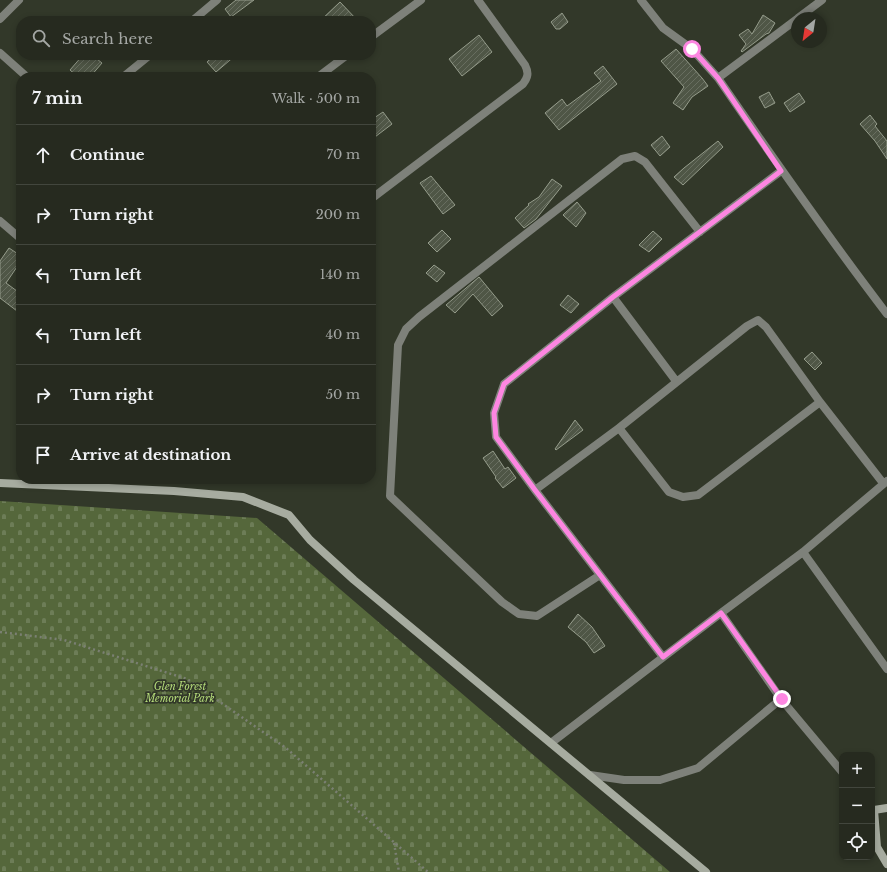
<!DOCTYPE html>
<meta charset="utf-8">
<style>
body{margin:0;font-family:"Libre Baskerville",serif;background:#2e3228;color:#f1f3f6}
.controls{position:absolute;right:12px;bottom:12px;display:grid;overflow:hidden;border-radius:8px;box-shadow:0 2px 6px #0003}
.controls button{width:36px;height:36px;display:grid;place-items:center;padding:0;border:0;border-bottom:1px solid #42463d;background:#262a1f;color:#f1f3f6;font:20px sans-serif}
.compass{position:absolute;left:791px;top:12px;width:36px;height:36px;border-radius:50%;background:#262a1f;box-shadow:0 2px 6px #0003;rotate:210deg}
.stop{position:absolute;width:12px;height:12px;margin:-9px;border:3px solid #fd86e1;border-radius:50%;background:#fff}
.stop.end{background:#fd86e1;border-color:#fff;box-shadow:0 1px 4px #0008}
.list{margin:0;padding:0;list-style:none}
h2{display:flex;justify-content:space-between;align-items:center;height:52px;margin:0;padding:0 16px;font-size:17px}
h2 small{font-size:13px;font-weight:400;color:#a4a7a4}
.list li{display:grid;grid-template-columns:26px 1fr auto;gap:12px;align-items:center;box-sizing:border-box;height:60px;padding:0 16px;border-top:1px solid #42463d}
.list b{display:block;font-size:15px;white-space:nowrap}
.list em{font-size:13px;font-style:normal;color:#a4a7a4}
.icon{flex:none;width:22px;height:22px;fill:none;stroke:currentColor;stroke-width:2;stroke-linecap:round;stroke-linejoin:round}
.map{position:relative;flex:none;width:887px;height:872px;overflow:hidden}
.search{position:absolute;background:#262a1f;box-shadow:0 2px 6px #0003;left:16px;top:16px;width:360px;height:44px;display:flex;align-items:center;gap:10px;box-sizing:border-box;padding:0 14px;border-radius:16px;color:#a4a7a4;font-size:15px}
.panel{position:absolute;background:#262a1f;box-shadow:0 2px 6px #0003;left:16px;top:72px;width:360px;height:412px;border-radius:16px}
.map>svg:first-child{display:block}
.cemetery{fill:url(#cemetery-stones)}
.building{fill:url(#building-hatch);stroke:#959c8b}
.lines{fill:none;stroke-linecap:round;stroke-linejoin:round}
.path{stroke:#7b8073;stroke-width:2.5;stroke-dasharray:2 3;stroke-linecap:butt}
.street{stroke:#7e817a;stroke-width:8}
.secondary{stroke:#a7aca0;stroke-width:8}
.route{stroke:#fd86e1;stroke-width:5}
.labels{text-anchor:middle;dominant-baseline:central;stroke-width:3.5;stroke-linejoin:round;paint-order:stroke}
.park-label{font-size:10px;font-style:italic;fill:#b6dd7b;stroke:#323829}
</style>
<div class="map">
<svg width="887" height="872" viewBox="0 0 887 872">
<defs>
<pattern id="cemetery-stones" width="16" height="16" patternUnits="userSpaceOnUse"><rect width="16" height="16" fill="#55673b"/><path d="M2 7V4a2 2 0 0 1 4 0v3zM10 15v-3a2 2 0 0 1 4 0v3z" fill="#6d7d57"/></pattern>
<pattern id="building-hatch" width="6" height="6" patternUnits="userSpaceOnUse"><rect width="6" height="6" fill="#4f5646"/><path d="M-1 1l2-2M0 6l6-6M5 7l2-2" fill="none" stroke="#686e60"/></pattern>
</defs>
<rect width="100%" height="100%" fill="#323829"/>
<path class="cemetery" d="M0,501L257,518L670,872H0Z"/>
<path class="building" d="M236,0H254L231,17L225,9Z
M340,2L358,21H320Z
M562,13L568,22L560,29H556L551,22Z
M763,15L775,23L769,33L766,34L742,52L741,51L746,44L739,35L748,29L752,34Z
M479,35L492,52L462,76L449,59Z
M676,49L702,78L708,86L692,97L683,110L673,103L684,87L661,61Z
M83,55H92L102,63L90,77H78L70,70Z
M214,55H236L216,72L207,62Z
M603,66L617,84L559,130L545,113L562,99L567,106L601,81L594,73Z
M769,92L775,103L765,108L759,97Z
M799,93L805,102L790,112L784,103Z
M383,112L392,124L371,140V120Z
M870,115L877,124L875,126L887,141V159L875,141L860,124Z
M662,136L670,147L660,156L651,145Z
M718,141L723,147L683,185L674,177L684,168Z
M431,176L455,205L443,214L420,183Z
M552,179L562,186L536,219L524,228L515,218L529,205L528,204L539,197Z
M577,202L586,213L576,227L563,215Z
M442,230L451,239L437,252L428,243Z
M653,231L662,239L649,252L639,245Z
M9,248L21,256V261L6,283L21,294V305L17,311L0,298V261Z
M434,265L445,273L437,282L426,273Z
M479,277L503,306L492,316L473,294L455,313L446,305Z
M568,295L579,304L571,313L560,305Z
M812,352L822,363L815,370L804,359Z
M575,420L583,430L556,450L555,449Z
M493,451L505,469L508,467L516,478L503,488L495,478L496,477L483,458Z
M578,614L592,627L605,646L594,653L586,642L568,627Z"/>
<g class="lines">
<path class="path" d="M0,632L64,640L187,679L286,748L428,872
M394,843L399,872"/>
<path class="street" d="M641,0L663,28L692,49L718,78L797,19
M798,18L822,0
M0,19L19,0
M192,21L217,0
M371,37L421,0
M0,53L27,77
M123,77L150,55
M318,77L347,55
M718,78C773,158 828,237 887,314
M371,199L523,84C528,77 529,73 525,65L478,0
M0,221L21,239
M613,297L676,381
M619,428L669,492L683,497L698,495L820,402
M535,490L619,428L747,326L758,320L766,327L820,402L883,483
M803,552L887,669
M600,575L537,616L519,614L502,602L390,496L398,345L406,329L419,317L622,159L635,156L645,162L700,232
M721,613L781,699L842,772
M663,657L535,490L496,437L494,413L504,384L613,297L781,171
M551,743L721,613L803,552L887,481
M590,775L624,780H660L698,768L781,699"/>
<path class="secondary" d="M0,483L174,491L243,497L289,515L310,540L354,580L706,872
M887,808L874,810L877,847L887,864"/>
</g>
<g class="lines">
<path class="route" d="M692,49L718,78L781,171L613,297L504,384L494,413L496,437L535,490L663,657L721,613L782,699"/>
</g>
<g class="labels">
<g class="park-label">
<text x="180" y="686">Glen Forest<tspan x="180" dy="12">Memorial Park</tspan></text>
</g>
</g>
</svg>
<div class="controls">
<button>+</button>
<button>−</button>
<button><svg class="icon" aria-label="locate" viewBox="0 0 24 24"><circle cx="12" cy="12" r="6"/><path d="M12 2v4M12 18v4M2 12h4M18 12h4"/></svg></button>
</div>
<svg class="compass" viewBox="-18 -18 36 36"><path d="M0-13l5 13h-10z" fill="#e53935"/><path d="M0 13l5-13h-10z" fill="#a4a7a4"/></svg>
<div class="stop" style="left:692px;top:49px"></div>
<div class="stop end" style="left:782px;top:699px"></div>
<div class="search"><svg class="icon" aria-label="search" viewBox="0 0 24 24"><circle cx="10" cy="10" r="6"/><path d="M15 15l6 6"/></svg>Search here</div>
<section class="panel">
<h2>7 min<small>Walk · 500 m</small></h2>
<ul class="list">
<li><svg class="icon" aria-label="ahead" viewBox="0 0 24 24"><path d="M12 20V5M6 11l6-6 6 6"/></svg><div><b>Continue</b></div><em>70 m</em></li>
<li><svg class="icon" aria-label="right" viewBox="0 0 24 24"><path d="M7 20v-9h11M14 6l5 5-5 5"/></svg><div><b>Turn right</b></div><em>200 m</em></li>
<li><svg class="icon" aria-label="left" viewBox="0 0 24 24"><path d="M17 20v-9H6M10 6l-5 5 5 5"/></svg><div><b>Turn left</b></div><em>140 m</em></li>
<li><svg class="icon" aria-label="left" viewBox="0 0 24 24"><path d="M17 20v-9H6M10 6l-5 5 5 5"/></svg><div><b>Turn left</b></div><em>40 m</em></li>
<li><svg class="icon" aria-label="right" viewBox="0 0 24 24"><path d="M7 20v-9h11M14 6l5 5-5 5"/></svg><div><b>Turn right</b></div><em>50 m</em></li>
<li><svg class="icon" aria-label="arrive" viewBox="0 0 24 24"><path d="M6 21V4h12l-3 4 3 4H6"/></svg><div><b>Arrive at destination</b></div></li>
</ul>
</section>
</div>
